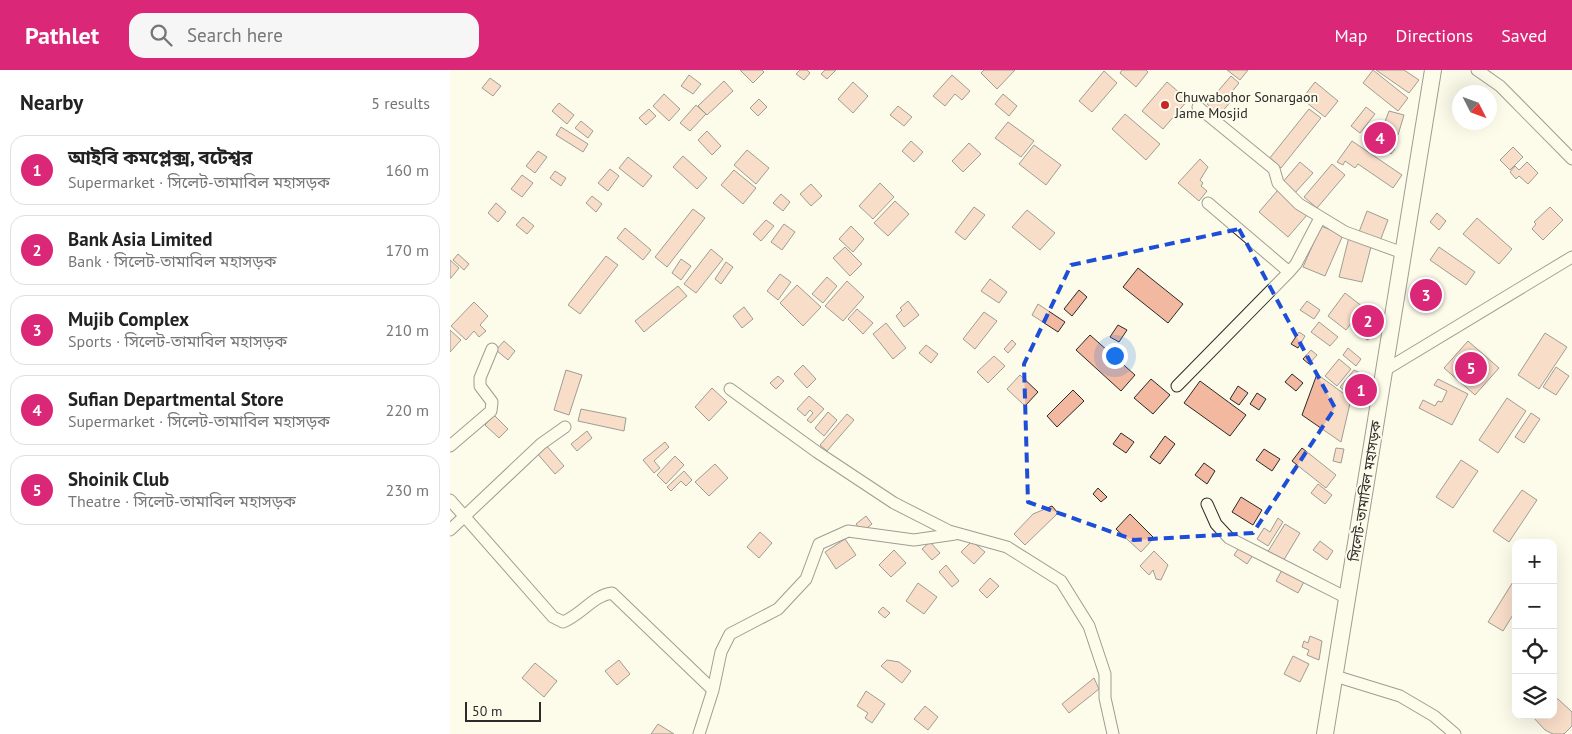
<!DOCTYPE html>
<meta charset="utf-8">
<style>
body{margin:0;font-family:"PT Sans","Noto Sans Bengali",sans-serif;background:#f6f6f6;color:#222}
.controls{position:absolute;right:15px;bottom:15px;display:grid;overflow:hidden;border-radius:10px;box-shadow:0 5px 20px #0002}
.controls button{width:45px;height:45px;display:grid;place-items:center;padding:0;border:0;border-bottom:1px solid #e0e0e0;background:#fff;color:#222;font:25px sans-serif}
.compass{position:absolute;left:1002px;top:15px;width:45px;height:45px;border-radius:50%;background:#fff;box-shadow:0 5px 20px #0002;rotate:132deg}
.scale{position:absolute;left:15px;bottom:12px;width:76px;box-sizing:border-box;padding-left:5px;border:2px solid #2b2b2b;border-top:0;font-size:14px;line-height:18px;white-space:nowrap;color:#2b2b2b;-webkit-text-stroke:4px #fdfbea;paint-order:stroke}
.you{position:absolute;left:664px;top:285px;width:18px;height:18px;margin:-12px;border:4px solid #fff;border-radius:50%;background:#1a73e8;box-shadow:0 0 0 8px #1a73e833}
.badge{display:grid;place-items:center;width:32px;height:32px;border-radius:50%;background:#db2777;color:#fff;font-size:16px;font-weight:700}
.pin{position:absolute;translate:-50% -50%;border:2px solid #fff;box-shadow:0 1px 5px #0006}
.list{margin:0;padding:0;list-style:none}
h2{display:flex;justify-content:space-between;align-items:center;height:65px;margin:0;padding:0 20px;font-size:21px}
h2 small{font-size:16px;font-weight:400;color:#767676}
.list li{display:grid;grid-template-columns:32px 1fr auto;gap:15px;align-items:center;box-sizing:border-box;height:70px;margin:0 10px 10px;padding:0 10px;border:1px solid #e0e0e0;border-radius:15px}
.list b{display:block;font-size:19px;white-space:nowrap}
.list p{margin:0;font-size:16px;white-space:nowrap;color:#767676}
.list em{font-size:16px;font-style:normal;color:#767676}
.icon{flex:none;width:28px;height:28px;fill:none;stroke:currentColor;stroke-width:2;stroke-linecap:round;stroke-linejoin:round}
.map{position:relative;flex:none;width:1122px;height:664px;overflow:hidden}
header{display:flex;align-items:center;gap:30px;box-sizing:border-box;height:70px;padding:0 25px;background:#db2777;color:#fff}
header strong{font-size:24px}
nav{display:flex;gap:28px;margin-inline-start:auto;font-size:18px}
.search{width:350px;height:45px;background:#f6f6f6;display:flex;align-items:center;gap:12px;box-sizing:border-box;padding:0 18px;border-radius:15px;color:#767676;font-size:19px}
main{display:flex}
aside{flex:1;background:#fff}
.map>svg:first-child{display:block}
.building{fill:#f2b8a0;stroke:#2b2b2b}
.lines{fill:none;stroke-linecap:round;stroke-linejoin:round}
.minor-casing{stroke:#2b2b2b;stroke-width:13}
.highway-casing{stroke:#2b2b2b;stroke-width:18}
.minor{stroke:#fdfbea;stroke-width:11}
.highway{stroke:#fdfbea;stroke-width:16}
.marked{fill:none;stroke:#1d4ed8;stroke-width:4;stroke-dasharray:10 6;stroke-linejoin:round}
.poi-dot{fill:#c62828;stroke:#fdfbea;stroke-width:2}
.labels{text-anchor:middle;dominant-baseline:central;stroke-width:4;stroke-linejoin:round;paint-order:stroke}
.poi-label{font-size:14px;fill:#2b2b2b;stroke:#fdfbea;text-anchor:start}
.street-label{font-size:14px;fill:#2b2b2b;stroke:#fdfbea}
</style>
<header>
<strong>Pathlet</strong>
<div class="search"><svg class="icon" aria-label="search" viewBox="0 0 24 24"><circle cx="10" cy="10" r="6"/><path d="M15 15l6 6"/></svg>Search here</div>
<nav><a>Map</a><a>Directions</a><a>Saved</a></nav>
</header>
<main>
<aside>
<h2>Nearby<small>5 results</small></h2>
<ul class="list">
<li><span class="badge">1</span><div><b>আইবি কমপ্লেক্স, বটেশ্বর</b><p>Supermarket · সিলেট-তামাবিল মহাসড়ক</p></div><em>160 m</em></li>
<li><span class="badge">2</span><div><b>Bank Asia Limited</b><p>Bank · সিলেট-তামাবিল মহাসড়ক</p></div><em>170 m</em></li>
<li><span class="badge">3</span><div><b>Mujib Complex</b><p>Sports · সিলেট-তামাবিল মহাসড়ক</p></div><em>210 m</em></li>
<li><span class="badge">4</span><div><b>Sufian Departmental Store</b><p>Supermarket · সিলেট-তামাবিল মহাসড়ক</p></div><em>220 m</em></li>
<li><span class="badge">5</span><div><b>Shoinik Club</b><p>Theatre · সিলেট-তামাবিল মহাসড়ক</p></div><em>230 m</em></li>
</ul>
</aside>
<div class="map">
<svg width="1122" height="664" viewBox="0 0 1122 664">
<rect width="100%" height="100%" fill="#fdfbea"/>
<path class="building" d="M290,0H312L314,2L303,13Z
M350,0H357L360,3L354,10L346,4Z
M375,0H386L377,9L371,4Z
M534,0H565L547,19L531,3Z
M672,0H696L698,2L686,17L670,3Z
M777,0H798L790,10Z
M923,0L958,28L948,41L913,13Z
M926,0H954L969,10L959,23Z
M654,1L667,13L642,42L629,31Z
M239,5L251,14L243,24L231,16Z
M502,5L520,21L512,30L505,24L495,36L483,26Z
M781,6L789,13L780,24L784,28L769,45L757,34Z
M40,8L51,16L43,26L32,18Z
M274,11L283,21L257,45L248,36Z
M403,12L418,26L403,43L388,29Z
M717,12L738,30L713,59L692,41Z
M865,12L888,31L875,47L852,29Z
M214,24L230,39L219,51L203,36Z
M553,24L567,36L559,46L545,34Z
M309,29L317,37L308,46L300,38Z
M109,33L124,45L117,54L102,41Z
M246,35L256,44L240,61L230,53Z
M448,36L462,47L454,56L440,45Z
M916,37L925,44L910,63L901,56Z
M199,39L206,46L196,55L189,48Z
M859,39L871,48L831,98L819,89Z
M939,41L954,45L948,65L932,60Z
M675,44L710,74L696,90L662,59Z
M131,51L143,61L138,68L125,58Z
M558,52L584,71L571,87L545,68Z
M923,55L944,73L942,76L945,79L941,84L917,63Z
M111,57L138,74L133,82L106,65Z
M257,61L271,76L262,85L248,70Z
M461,71L473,82L464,92L452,81Z
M902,71L952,105L943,118L908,94L905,98L895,91L893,95L887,92Z
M519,73L531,84L513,102L502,91Z
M584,75L611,95L596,115L569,94Z
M1063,77L1073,87L1060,100L1050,90Z
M297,80L319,98L306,114L284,95Z
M88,81L97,87L85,103L76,96Z
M233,86L257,108L247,119L223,97Z
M178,87L202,106L193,117L169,98Z
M750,89L758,97L750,110L753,113L751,116L757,121L749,131L728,113Z
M850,92L863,103L844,124L832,113Z
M1077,92L1088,103L1078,114L1069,106L1066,109L1060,102L1065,96L1069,100Z
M882,94L895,105L867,138L854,127Z
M160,99L169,106L158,121L148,113Z
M284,100L306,118L293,134L271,115Z
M105,101L116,108L111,116L100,108Z
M72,105L83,113L72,127L61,119Z
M430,113L444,127L423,149L409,136Z
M361,114L372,126L361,136L350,124Z
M828,120L857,145L838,167L809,142Z
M331,124L340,132L333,141L323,133Z
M142,126L152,134L146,142L136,133Z
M445,131L459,144L438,166L424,153Z
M46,133L56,142L48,152L38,143Z
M524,137L535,145L515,170L505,162Z
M1100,137L1113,150L1093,170L1082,159L1086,154L1084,152Z
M243,139L255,148L217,197L205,187Z
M577,140L605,163L590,180L562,157Z
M917,141L938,150L930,171L909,162Z
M987,143L996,151L989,160L980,152Z
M73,147L84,156L77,164L66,155Z
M1027,148L1062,179L1049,194L1013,164Z
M316,150L324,156L311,171L303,164Z
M334,154L345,162L332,180L321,172Z
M401,156L414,169L403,182L389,169Z
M871,156L893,165L875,206L853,197Z
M175,158L201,180L193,190L167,168Z
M899,167L922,173L912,212L889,207Z
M395,177L412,194L400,206L383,188Z
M989,177L1025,202L1016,215L980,190Z
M261,179L273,189L246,223L234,214Z
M8,184L19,194L14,200L3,190Z
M156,186L168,195L130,244L118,235Z
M231,189L241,196L231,210L222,203Z
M0,190L9,198L1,208H0Z
M276,192L283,197L271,214L265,209Z
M688,198L733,234L718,253L673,217Z
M330,204L341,212L328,230L317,221Z
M377,207L387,216L373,233L362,224Z
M540,209L557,222L549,233L531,221Z
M397,211L414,227L393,251L375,236Z
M967,214L990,219L986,237L962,232Z
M347,215L371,237L353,256L330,233Z
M228,216L237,226L194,262L185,251Z
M629,220L637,227L622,246L614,239Z
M895,223L913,237L896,260L878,246Z
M458,231L469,245L454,257L446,246L452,240L450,238Z
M857,231L870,240L864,249L850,240Z
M24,232L38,246L30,255L36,261L29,267L24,261L16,270L1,256Z
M588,234L615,252L608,262L582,245Z
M921,235L930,240L919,261L922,262L918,270L905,263Z
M294,237L303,249L292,258L283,246Z
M407,239L423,253L413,264L398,249Z
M534,242L547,251L525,279L513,269Z
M869,252L888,267L880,276L861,262Z
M436,253L456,278L443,289L423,264Z
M668,255L677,260L669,272L660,267Z
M0,260L11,270L0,282Z
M849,262L855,266L848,278L841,274Z
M1095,263L1117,277L1089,319L1068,305Z
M640,265L685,305L671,321L626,280Z
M562,270L566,274L558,283L554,279Z
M54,271L65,281L58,290L46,280Z
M1018,271L1049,298L1025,325L994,298Z
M476,275L488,284L481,293L469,283Z
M898,278L911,289L906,296L893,285Z
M861,280L867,285L859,294L853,289Z
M544,286L555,296L538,313L527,302Z
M889,289L901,299L887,316L875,306Z
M353,295L366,309L357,318L344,304Z
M1106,297L1119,306L1106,325L1093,317Z
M116,300L132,305L119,345L104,340Z
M904,300L912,304L905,329L890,317Z
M842,304L853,313L846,321L835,312Z
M867,304L901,329L891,372L852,345Z
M570,305L588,322L575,336L557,319Z
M328,306L334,311L326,319L320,313Z
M701,309L720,325L703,344L684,328Z
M988,309L1018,324L1002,355L969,338L973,330L985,336L988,331L992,332L997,321L984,315Z
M750,311L796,345L780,366L734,333Z
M788,316L798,323L789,335L780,329Z
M262,318L277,332L259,351L245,337Z
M623,320L634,331L607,357L597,346Z
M807,323L816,329L809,340L800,334Z
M359,326L374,339L361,353L357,350L363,343L360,340L355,346L347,339Z
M1057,328L1076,341L1048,383L1029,370Z
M131,339L176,348L174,361L128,351Z
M378,342L387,350L374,366L365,358Z
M1081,343L1090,349L1074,373L1065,367Z
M397,344L404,350L377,381L370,375Z
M44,345L58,359L49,368L35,355Z
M137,361L142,368L127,381L121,374Z
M671,363L684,372L676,383L663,374Z
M715,366L725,374L710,394L700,387Z
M215,372L219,377L204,391L210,398L204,403L193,390Z
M95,374L114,396L105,404L86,382Z
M852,378L886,405L876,418L842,391Z
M886,378L894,379L891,393L883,391Z
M814,379L830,389L822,401L806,390Z
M225,386L234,395L216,414L207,405Z
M1011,390L1028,401L1003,438L986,427Z
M754,393L765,401L757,414L745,405Z
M265,394L278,408L259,426L245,412Z
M234,401L242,410L236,416L231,411L221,421L217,417Z
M868,414L882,425L875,434L861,423Z
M648,418L657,427L651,432L643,424Z
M1072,420L1087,430L1059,472L1043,461Z
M791,427L812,440L803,455L782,442Z
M602,436L608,443L575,475L564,464L583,444Z
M680,444L704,468L691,482L666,459Z
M416,446L422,454L412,462L406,454Z
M828,448L833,452L818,476L807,469L814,458L820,462Z
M835,454L850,463L832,493L817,483Z
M310,462L322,473L309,488L297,477Z
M395,469L406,485L386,499L375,482Z
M522,471L535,482L524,494L511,482Z
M870,471L883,481L877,490L863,480Z
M480,472L490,483L482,490L472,479Z
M790,476L803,485L797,494L784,485Z
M444,480L456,493L441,507L429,495Z
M704,481L718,495L711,510L706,509L703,500L699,505L690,496Z
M496,495L509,511L502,517L489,502Z
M833,498L855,510L848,523L826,511Z
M1066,507V540L1053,561L1038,552Z
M540,508L549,516L537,528L529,520Z
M468,513L487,527L474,544L456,531Z
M433,537L440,543L435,548L428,542Z
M860,566L872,571L869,590L857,585L859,580L852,577L854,571L858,573Z
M843,586L859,594L850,612L834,604Z
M169,590L180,604L167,615L155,601Z
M437,590L449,592L461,601L452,613L431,596Z
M85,593L107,611L94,627L72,608Z
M644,608L649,619L619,643L612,634Z
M416,621L435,634L422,653L415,648L418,643L407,636Z
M1103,628L1108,629L1122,642V656L1114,664H1103L1095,660L1082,646L1103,645Z
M475,636L488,647L478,660L464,649Z
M208,654L224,664H201Z"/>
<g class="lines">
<defs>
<path id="minor" d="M1027,0L1050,16L1122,89
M748,37L824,99L828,113L849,134L895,162L953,183
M758,133L839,202
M935,300L1122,187
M727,316L839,202L846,194L870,148
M280,319L367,382L444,433L499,461L557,477L611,511L639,556L655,604V628L663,664
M0,376L41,341L42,332L30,316V308L42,279
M0,430L103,547L113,552C131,545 144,525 162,523L263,620
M757,434L766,454L779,468L897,528
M0,460L91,374L115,357
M885,606L950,626L984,646L1005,664
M249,664L263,620L271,582L280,564L328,539L356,509L369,474L398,461L464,470L505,464"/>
<path id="highway" d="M875,664L983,0"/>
</defs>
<use href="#minor" class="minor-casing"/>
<use href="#highway" class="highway-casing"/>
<use href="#minor" class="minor"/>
<use href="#highway" class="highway"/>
</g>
<path d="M0 0H1122V664H0ZM789,159L885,338L803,463L684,470L578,432L574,294L621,195Z" fill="#fdfbea" fill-opacity=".55" fill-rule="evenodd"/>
<path class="marked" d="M789,159L885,338L803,463L684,470L578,432L574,294L621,195Z"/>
<circle class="poi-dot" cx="715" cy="35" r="5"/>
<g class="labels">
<g class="poi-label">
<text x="725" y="27">Chuwabohor Sonargaon<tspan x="725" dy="16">Jame Mosjid</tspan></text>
</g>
<g class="street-label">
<text transform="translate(915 421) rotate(-81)">সিলেট-তামাবিল মহাসড়ক</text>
</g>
</g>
</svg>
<div class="controls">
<button>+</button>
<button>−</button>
<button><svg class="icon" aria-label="locate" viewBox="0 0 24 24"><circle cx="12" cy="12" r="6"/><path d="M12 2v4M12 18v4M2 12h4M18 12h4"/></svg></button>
<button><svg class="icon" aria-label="layers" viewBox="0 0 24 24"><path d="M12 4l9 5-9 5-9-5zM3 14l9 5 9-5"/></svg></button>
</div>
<svg class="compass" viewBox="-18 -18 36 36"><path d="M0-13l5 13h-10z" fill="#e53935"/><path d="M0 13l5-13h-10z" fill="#767676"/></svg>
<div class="scale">50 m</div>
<div class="you"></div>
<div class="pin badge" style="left:911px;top:320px">1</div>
<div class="pin badge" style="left:918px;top:251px">2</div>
<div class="pin badge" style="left:976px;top:225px">3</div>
<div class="pin badge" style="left:930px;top:68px">4</div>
<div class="pin badge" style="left:1021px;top:298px">5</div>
</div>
</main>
